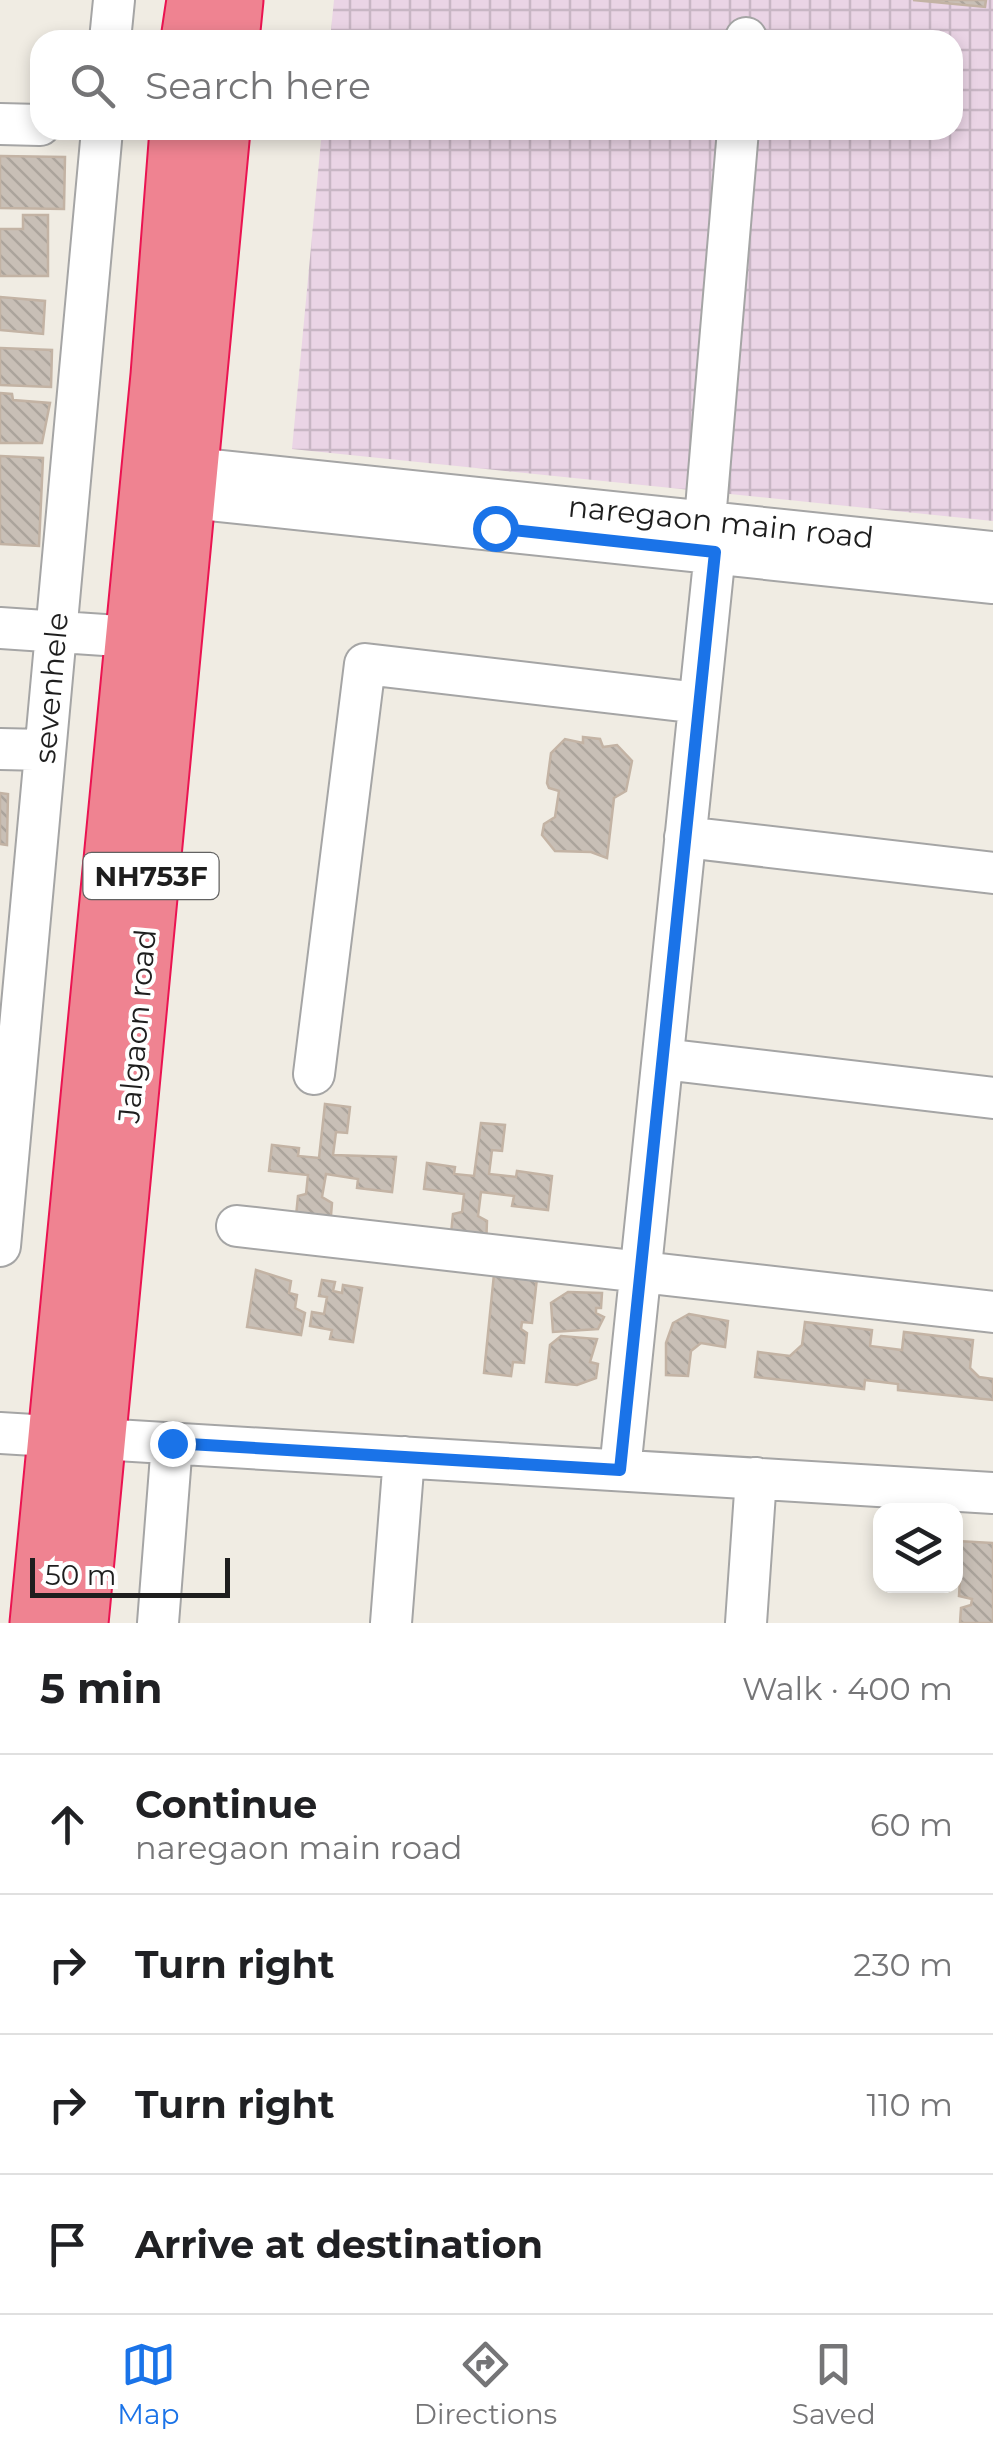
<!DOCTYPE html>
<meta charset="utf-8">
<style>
body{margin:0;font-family:Montserrat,sans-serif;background:#f2f2f2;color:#202124}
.controls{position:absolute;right:30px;bottom:30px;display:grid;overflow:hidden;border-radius:20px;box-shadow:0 5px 15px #0003}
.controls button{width:90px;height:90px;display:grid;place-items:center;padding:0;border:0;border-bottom:2px solid #e0e0e0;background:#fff;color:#202124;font:50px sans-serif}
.scale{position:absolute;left:30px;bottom:25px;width:200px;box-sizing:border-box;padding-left:10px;border:5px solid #1e1e1e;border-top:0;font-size:28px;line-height:35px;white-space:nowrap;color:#1e1e1e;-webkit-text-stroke:8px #fff;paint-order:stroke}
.stop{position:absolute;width:30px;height:30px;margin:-22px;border:8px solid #1a73e8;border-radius:50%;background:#fff}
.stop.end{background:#1a73e8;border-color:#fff;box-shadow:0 2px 10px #0008}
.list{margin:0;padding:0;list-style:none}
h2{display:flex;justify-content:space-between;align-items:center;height:130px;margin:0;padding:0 40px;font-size:42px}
h2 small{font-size:32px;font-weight:400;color:#757577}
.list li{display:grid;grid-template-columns:65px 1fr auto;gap:30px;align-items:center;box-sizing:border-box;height:140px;padding:0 40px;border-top:2px solid #e0e0e0}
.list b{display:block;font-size:38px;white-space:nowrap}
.list p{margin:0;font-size:32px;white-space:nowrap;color:#757577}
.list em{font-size:32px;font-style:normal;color:#757577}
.icon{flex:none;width:55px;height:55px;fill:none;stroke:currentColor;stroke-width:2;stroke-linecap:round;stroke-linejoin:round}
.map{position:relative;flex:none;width:993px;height:1623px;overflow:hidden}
.search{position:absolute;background:#fff;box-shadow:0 5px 15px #0003;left:30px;right:30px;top:30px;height:110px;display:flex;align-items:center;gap:25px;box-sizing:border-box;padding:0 35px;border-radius:30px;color:#757577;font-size:38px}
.sheet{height:690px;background:#fff}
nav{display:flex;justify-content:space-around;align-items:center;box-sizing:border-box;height:140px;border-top:2px solid #e0e0e0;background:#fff;font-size:28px;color:#757577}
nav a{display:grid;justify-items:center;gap:5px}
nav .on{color:#1a73e8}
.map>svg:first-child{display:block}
.industrial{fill:url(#industrial-grid)}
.building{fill:url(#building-back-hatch);stroke:#c3b3a4;stroke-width:2.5}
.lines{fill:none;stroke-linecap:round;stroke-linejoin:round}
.minor-casing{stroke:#a5a5a5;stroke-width:44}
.highway-casing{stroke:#eb1351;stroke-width:59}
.minor{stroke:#fff;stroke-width:40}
.highway{stroke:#ef8391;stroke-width:55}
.route{stroke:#1a73e8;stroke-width:12}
.labels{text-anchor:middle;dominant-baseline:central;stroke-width:8;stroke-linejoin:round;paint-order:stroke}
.shield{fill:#fff;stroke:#626262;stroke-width:2.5}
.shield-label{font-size:28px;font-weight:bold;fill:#1e1e1e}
.street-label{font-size:30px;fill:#1e1e1e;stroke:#fff}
</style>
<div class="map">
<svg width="993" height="1623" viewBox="0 0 993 1623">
<defs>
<pattern id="industrial-grid" width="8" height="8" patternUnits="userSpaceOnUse" patternTransform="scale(2.5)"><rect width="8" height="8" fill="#ead4e5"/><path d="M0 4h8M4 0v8" fill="none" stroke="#c8b6c4"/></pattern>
<pattern id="building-back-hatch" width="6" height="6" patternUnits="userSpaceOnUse" patternTransform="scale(2.5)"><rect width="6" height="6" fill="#c8bfb6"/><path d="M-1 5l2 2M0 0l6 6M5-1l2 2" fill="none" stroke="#aba49c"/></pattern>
</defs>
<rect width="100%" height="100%" fill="#f0ece3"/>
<path class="industrial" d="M334,0H993V521L292,449L322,130H953V40H330Z"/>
<path class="building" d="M913,0H986L985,7Z
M0,156L65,157L64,209L0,208Z
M23,215H48V276H0V229H23Z
M0,297L45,301L43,334L0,330Z
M0,348L52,350L51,387L0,385Z
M0,393L12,394L13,400L50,403L42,443H0Z
M0,456L43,458L39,546L0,544Z
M583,737L600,739L603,747L617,745L632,761L626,791L614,798L607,858L591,852L555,851L542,835L544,824L555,817L559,791L549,788L547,783L551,753L565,739L583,743Z
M0,793L8,794L7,845L0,844Z
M325,1104L350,1107L347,1133L336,1132L333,1155L396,1157L392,1192L357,1188L358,1179L326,1174L322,1197L332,1203L330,1228L295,1226L298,1196L306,1194L308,1175L269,1171L272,1145L299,1148L298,1156L319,1158Z
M481,1123L505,1125L502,1151L492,1150L489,1174L516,1177L517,1171L552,1176L548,1210L512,1206L514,1196L481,1192L478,1216L487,1221L486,1247L450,1244L453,1214L462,1212L464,1194L424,1189L427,1163L455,1167L454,1174L474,1176Z
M256,1270L291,1281L289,1293L297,1295L295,1308L305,1313L301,1335L247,1327Z
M494,1274L537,1278L532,1323L522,1322L521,1329L527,1333L524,1363L513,1362L511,1376L484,1373Z
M322,1280L335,1282L333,1291L342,1293L343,1285L362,1288L353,1342L330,1339L332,1330L310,1326L312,1312L324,1314L327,1297L319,1296Z
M568,1292L602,1293L601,1308H596V1313L604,1317L598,1329L553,1332L551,1303Z
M689,1314L728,1321L725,1347L701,1343L691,1351L688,1376L666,1375V1343L673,1323Z
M805,1322L872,1330L870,1346L902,1350L904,1332L973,1340L970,1368L979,1377L993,1379V1400L898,1390V1384L865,1380L864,1389L755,1377L758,1352L790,1356L802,1345Z
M561,1336L597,1339L590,1362L598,1364L596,1378L577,1385L546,1382L550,1345Z
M957,1541L993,1543V1623H960L961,1608L971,1605L972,1599L959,1596L961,1561L956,1560Z"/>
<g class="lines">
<defs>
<path id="minor" d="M110,40L114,0
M746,40V38
M0,124L40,125
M164,465L993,552
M162,495L993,583
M705,520L738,130
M0,628L134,637
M0,749L45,750
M685,837L993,873
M663,1059L993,1098
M314,1074L365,664L699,703
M237,1226L993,1312
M0,1246L102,130
M0,1433L993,1493
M620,1470L715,552
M158,1623L172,1443
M391,1623L404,1457
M746,1623L756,1478"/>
<path id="highway" d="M189,40L195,0
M231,40L235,0
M38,1623L159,375L178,130
M80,1623L222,130"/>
</defs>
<use href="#minor" class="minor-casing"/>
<use href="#highway" class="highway-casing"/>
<use href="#minor" class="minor"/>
<use href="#highway" class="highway"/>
</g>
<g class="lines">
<path class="route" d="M172,1443L620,1470L715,552L495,528"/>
</g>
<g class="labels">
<rect class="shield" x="83.5" y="853" width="135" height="46" rx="8"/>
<g class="shield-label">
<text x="151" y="876">NH753F</text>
</g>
<g class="street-label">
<text transform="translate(721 522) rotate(6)">naregaon main road</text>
<text transform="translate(51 688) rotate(-85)">sevenhele</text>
<text transform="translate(137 1026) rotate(-85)">Jalgaon road</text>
</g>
</g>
</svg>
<div class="controls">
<button><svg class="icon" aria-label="layers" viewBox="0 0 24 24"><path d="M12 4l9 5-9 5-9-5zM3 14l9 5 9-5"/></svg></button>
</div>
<div class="scale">50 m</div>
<div class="stop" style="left:495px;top:528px"></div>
<div class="stop end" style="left:172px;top:1443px"></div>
<div class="search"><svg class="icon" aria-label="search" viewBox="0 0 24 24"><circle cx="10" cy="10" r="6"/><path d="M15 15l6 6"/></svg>Search here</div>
</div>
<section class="sheet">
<h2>5 min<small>Walk · 400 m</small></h2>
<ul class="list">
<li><svg class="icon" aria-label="ahead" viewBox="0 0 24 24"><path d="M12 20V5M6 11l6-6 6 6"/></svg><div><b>Continue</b><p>naregaon main road</p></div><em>60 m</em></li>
<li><svg class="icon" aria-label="right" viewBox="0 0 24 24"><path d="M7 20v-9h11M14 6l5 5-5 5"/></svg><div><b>Turn right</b></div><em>230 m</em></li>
<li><svg class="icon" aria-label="right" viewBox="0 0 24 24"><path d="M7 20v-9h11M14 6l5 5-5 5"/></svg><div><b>Turn right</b></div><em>110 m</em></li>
<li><svg class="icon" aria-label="arrive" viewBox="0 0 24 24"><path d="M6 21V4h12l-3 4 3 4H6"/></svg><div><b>Arrive at destination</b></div></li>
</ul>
</section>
<nav>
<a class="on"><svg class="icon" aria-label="map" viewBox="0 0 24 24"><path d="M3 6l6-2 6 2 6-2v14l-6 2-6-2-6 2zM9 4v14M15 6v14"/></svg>Map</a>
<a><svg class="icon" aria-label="directions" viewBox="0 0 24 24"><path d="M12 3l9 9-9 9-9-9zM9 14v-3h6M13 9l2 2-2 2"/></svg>Directions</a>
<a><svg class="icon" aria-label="saved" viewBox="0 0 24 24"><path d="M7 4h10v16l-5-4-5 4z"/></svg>Saved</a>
</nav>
